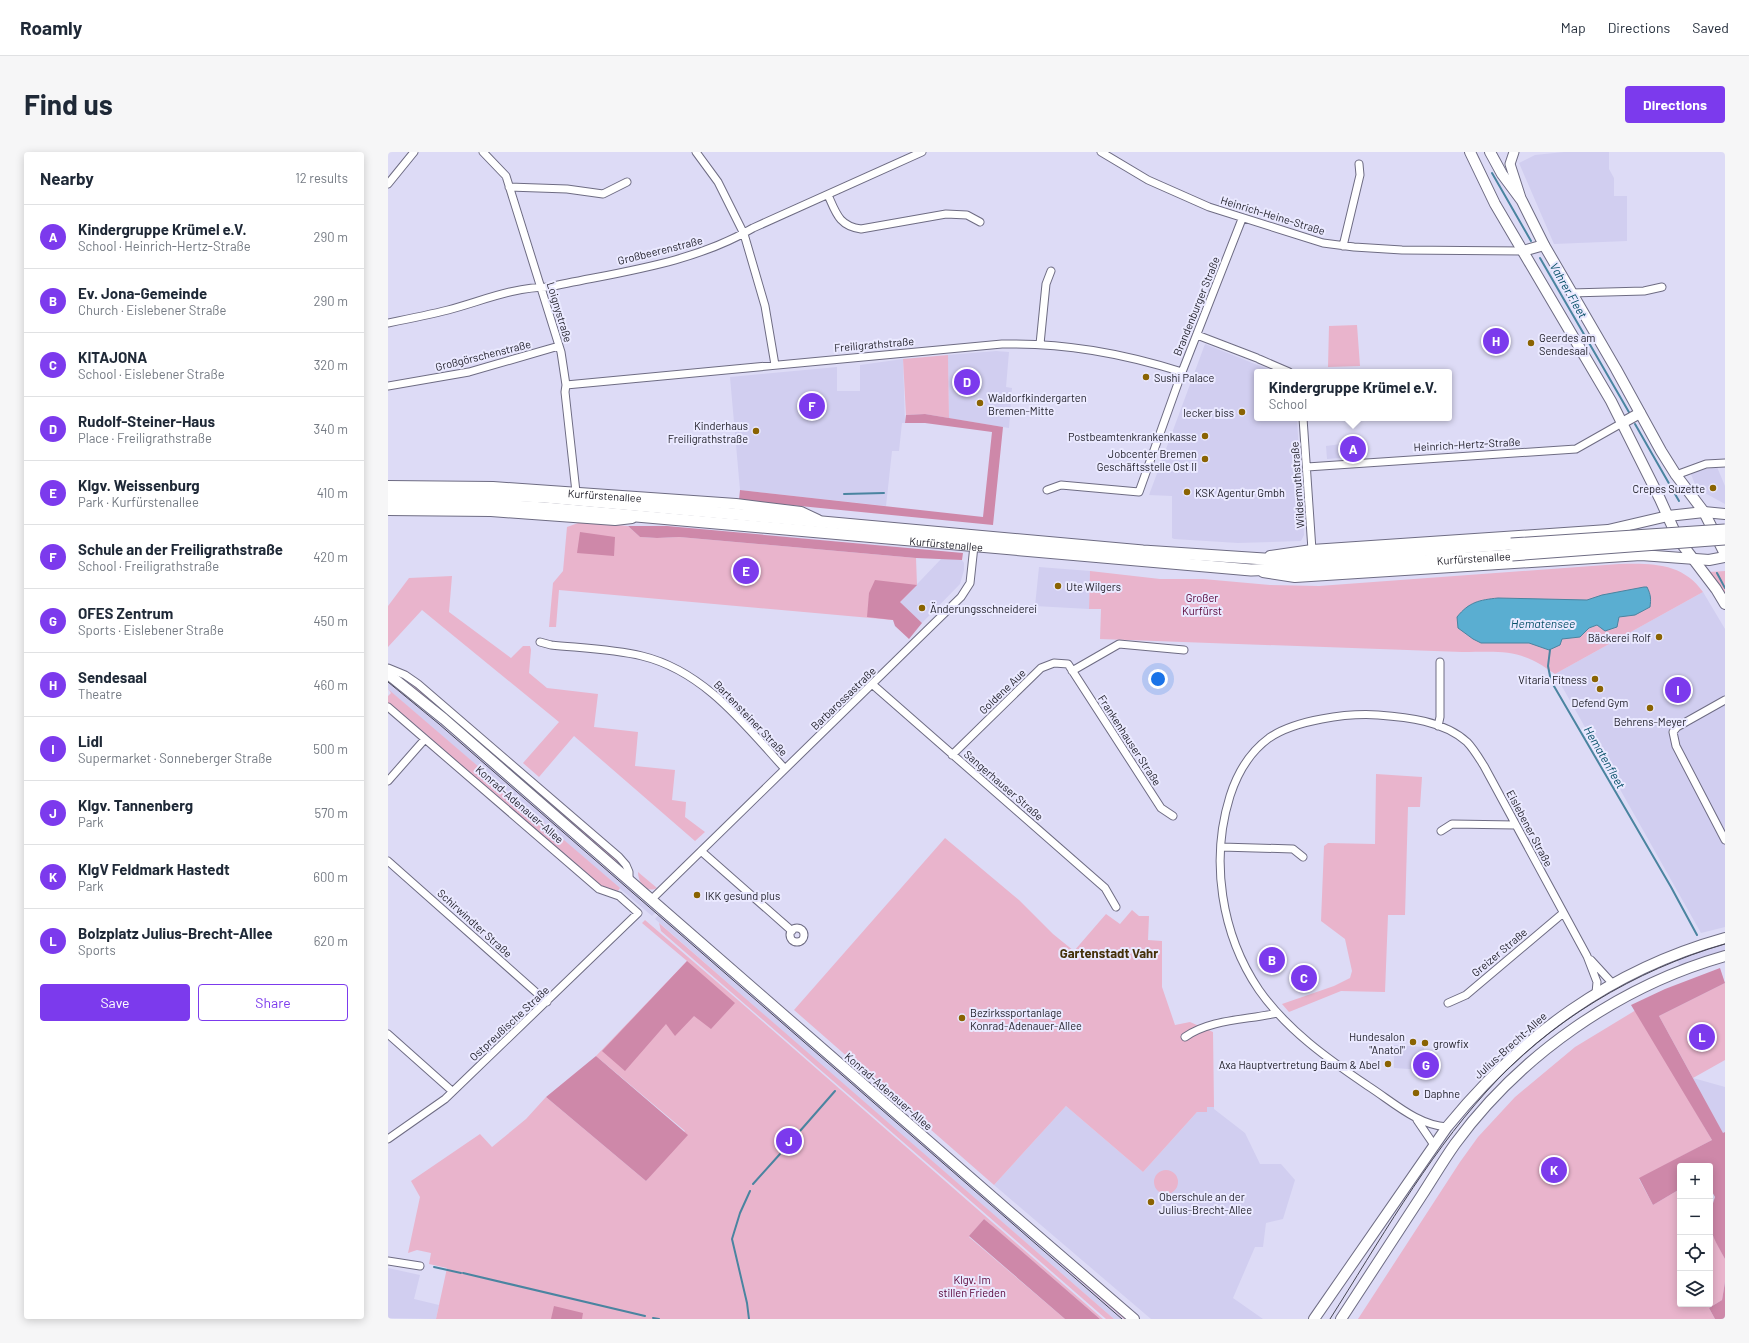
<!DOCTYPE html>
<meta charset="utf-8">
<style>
body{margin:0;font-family:Barlow,sans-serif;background:#f6f6f7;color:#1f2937}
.controls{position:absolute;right:12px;bottom:12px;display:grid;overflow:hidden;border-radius:4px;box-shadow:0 2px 10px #0003}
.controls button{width:36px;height:36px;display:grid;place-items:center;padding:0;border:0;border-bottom:1px solid #e0e1e3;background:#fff;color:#1f2937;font:20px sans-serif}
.you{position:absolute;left:770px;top:527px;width:14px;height:14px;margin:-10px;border:3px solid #fff;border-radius:50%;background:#1a73e8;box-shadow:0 0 0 6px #1a73e833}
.badge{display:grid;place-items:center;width:26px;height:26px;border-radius:50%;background:#7c3aed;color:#fff;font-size:13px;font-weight:700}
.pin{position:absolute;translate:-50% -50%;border:2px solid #fff;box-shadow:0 1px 4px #0006}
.popup{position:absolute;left:866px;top:217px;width:198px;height:52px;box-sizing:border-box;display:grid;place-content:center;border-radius:4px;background:#fff;filter:drop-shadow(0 1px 3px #0005);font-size:13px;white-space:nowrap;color:#747a83}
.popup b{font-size:15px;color:#1f2937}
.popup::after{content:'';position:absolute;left:50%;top:100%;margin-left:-8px;border:8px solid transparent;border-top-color:#fff}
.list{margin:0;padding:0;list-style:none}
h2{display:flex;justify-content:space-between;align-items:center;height:52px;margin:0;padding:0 16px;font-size:17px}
h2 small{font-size:13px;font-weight:400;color:#747a83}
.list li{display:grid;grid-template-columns:26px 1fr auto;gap:12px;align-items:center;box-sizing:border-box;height:64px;padding:0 16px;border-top:1px solid #e0e1e3}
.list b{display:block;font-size:15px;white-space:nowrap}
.list p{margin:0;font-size:13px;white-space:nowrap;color:#747a83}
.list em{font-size:13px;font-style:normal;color:#747a83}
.actions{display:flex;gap:8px;padding:12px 16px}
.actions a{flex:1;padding:9px 0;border:1px solid #7c3aed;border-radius:4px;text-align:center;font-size:14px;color:#7c3aed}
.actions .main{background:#7c3aed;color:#fff}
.icon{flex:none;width:22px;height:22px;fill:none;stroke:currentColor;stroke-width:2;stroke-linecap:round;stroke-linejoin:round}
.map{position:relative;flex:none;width:1337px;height:1167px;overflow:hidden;border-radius:4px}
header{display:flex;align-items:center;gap:24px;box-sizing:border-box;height:56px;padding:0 20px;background:#fff;border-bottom:1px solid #e0e1e3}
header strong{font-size:19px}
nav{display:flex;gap:22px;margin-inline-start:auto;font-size:14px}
.intro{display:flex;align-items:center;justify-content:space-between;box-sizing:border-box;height:96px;padding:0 24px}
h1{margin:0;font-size:28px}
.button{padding:10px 18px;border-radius:4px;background:#7c3aed;color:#fff;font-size:14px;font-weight:700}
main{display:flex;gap:24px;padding:0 24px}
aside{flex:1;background:#fff;border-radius:4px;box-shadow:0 2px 10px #0003}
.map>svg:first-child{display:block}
.built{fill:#d1cef0}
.green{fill:#e9b4cc}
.forest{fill:#ce88a9}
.water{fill:#5aaed1;stroke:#4a84a0}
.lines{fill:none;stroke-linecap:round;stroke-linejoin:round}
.stream{stroke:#4a84a0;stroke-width:2}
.minor-casing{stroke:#6e6c83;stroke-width:9}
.tertiary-casing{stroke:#6e6c83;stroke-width:11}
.secondary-casing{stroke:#6e6c83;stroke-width:12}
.primary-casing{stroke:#6e6c83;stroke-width:13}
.minor{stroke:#fff;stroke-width:7}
.tertiary{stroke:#fff;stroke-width:9}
.secondary{stroke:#fff;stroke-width:10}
.primary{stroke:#fff;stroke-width:11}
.tram{stroke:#464552;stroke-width:1}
.primary-bridge-casing{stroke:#6e6c83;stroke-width:13;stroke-linecap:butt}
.primary-bridge{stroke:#fff;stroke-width:11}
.poi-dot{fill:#8a6302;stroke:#eae9ff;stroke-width:1.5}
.labels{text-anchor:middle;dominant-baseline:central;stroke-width:4;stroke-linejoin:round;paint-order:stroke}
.street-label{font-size:11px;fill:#24232d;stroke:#eae9ff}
.poi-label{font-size:11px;fill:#24232d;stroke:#eae9ff;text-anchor:start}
.park-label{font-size:11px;fill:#560036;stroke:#eae9ff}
.water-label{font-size:12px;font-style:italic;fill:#075068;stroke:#eae9ff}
.quarter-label{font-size:13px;font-weight:bold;fill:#443109;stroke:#eae9ff}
</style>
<header>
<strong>Roamly</strong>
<nav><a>Map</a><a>Directions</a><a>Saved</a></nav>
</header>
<div class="intro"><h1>Find us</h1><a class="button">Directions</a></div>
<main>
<aside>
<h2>Nearby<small>12 results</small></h2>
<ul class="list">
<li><span class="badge">A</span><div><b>Kindergruppe Krümel e.V.</b><p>School · Heinrich-Hertz-Straße</p></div><em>290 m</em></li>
<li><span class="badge">B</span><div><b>Ev. Jona-Gemeinde</b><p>Church · Eislebener Straße</p></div><em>290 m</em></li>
<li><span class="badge">C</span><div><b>KITAJONA</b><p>School · Eislebener Straße</p></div><em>320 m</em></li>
<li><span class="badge">D</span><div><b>Rudolf-Steiner-Haus</b><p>Place · Freiligrathstraße</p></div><em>340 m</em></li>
<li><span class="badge">E</span><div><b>Klgv. Weissenburg</b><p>Park · Kurfürstenallee</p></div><em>410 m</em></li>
<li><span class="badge">F</span><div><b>Schule an der Freiligrathstraße</b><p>School · Freiligrathstraße</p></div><em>420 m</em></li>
<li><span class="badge">G</span><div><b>OFES Zentrum</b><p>Sports · Eislebener Straße</p></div><em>450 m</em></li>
<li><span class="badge">H</span><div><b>Sendesaal</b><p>Theatre</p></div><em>460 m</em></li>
<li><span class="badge">I</span><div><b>Lidl</b><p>Supermarket · Sonneberger Straße</p></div><em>500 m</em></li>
<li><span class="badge">J</span><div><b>Klgv. Tannenberg</b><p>Park</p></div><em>570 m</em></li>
<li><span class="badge">K</span><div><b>KlgV Feldmark Hastedt</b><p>Park</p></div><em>600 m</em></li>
<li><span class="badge">L</span><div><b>Bolzplatz Julius-Brecht-Allee</b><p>Sports</p></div><em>620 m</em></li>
</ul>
<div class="actions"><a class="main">Save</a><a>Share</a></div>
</aside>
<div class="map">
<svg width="1337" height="1167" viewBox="0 0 1337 1167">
<rect width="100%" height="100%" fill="#dddbf6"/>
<path class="built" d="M1176,0H1221V17L1226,26V44H1239V89L1166,92L1131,11L1147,3Z
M817,192L887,220H869V266H909L916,383L913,389L850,391L786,387L784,386V344L761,343Z
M608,199L621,200L618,235L624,236L621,276L561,266L560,203Z
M515,207L517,271H514L511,299H504L498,354L352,338L342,225L449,215V239H472V213Z
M974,291V303L956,304L955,292Z
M953,292L954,302L952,303V306L939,307L938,294Z
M1329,315L1337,334V352L1315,340L1307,332L1302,320Z
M554,406L574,408L576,411V418L572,432L534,471L512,450Z
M651,415L702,419L701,457L647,454Z
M1315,440L1337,477V775L1313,781L1167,522Z
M0,528L52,571L269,759L264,764L3,540L0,537Z
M273,760L304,790L736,1167H726L431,911L267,767Z
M1337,789V800L1293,816L1288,806Z
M1006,893L1036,895L1035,918L1006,916Z
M1305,926L1337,935V980L1335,982Z
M678,954L755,1020L809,960H819V955H826V957L857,981L872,1012H893L907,1028L895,1067L878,1071L875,1095H867L845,1146L875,1167H763L606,1033Z
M0,1116L32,1123L26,1147L51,1153L48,1167L0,1166Z"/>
<path class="green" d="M969,173L972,214L940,215L941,174Z
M560,203L561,266L537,262L518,263L515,207Z
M193,370L240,374L252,385L269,386L291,385L528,406L529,433L512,450L505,468L171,438L168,475H161L165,431L175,419L179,375Z
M1231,412C1264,411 1295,411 1315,440L1167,522C1131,496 1116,500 1074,500L712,487L713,457H701L702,419L772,427H815L882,433L931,434Z
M1337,419V444L1321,420Z
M64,424L61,460L123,506L135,494H142L143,498L141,521L159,536L210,542L206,575L250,580L247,614L287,618L284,648L298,650L297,665L317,680L307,689L186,584L151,625L135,611L171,570L34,458L0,495V454L21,426Z
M11,523L61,562L228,707L235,716Z
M0,537L232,736L230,739L210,733L0,551V544L3,541Z
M988,622L1034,625L1032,655H1020L1017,763H1000L997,840L953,839L901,860L894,852L946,834L962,826L964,819L957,787L933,769L936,694L940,691L987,692Z
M557,686L631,748L665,782L686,799L718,762L732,772L744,758L751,764H761L760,788L774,789V835L787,873L802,870L825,880L826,955H819V960H809L755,1020L678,954L606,1033L406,858Z
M250,720L269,736C258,742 250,730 250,720Z
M257,768L350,848L715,1167H712L596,1067L581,1085L677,1167H48L59,1116L41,1112L43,1101L29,1098L20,1101L32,1045L23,1029L92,982L104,995L138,967L158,945L258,1029L297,979L208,904L299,809L254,771Z
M271,771L726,1167H718L273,779Z
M305,788L739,1167H736L304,789Z
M1337,831V908L1305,926L1271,864Z
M1248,858L1324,988L1251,1027L1265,1053L1292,1037V1152H1322V1078L1337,1107V1130L1334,1148L1321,1156L1327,1167H970L1072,1010L1090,985L1127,945L1187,895Z
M766 1030a12 12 0 1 1 24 0a12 12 0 1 1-24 0Z"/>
<path class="forest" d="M537,262L615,275L605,373L351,348L352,338L595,365L604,280L537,271H517L518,263Z
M240,374H279L575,401L574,408L528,406L291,385L269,386L252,385Z
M192,380L227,385L226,404L189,401Z
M487,428L529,433L512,450L534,471L521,487L507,474L505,468L479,465L481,441Z
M299,809L347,851L323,877L306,864L287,884L278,872L237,919L214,899Z
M1332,816L1337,831L1271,864L1335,981L1337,980V1107C1323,1081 1317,1074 1327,1045L1322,1036V1014H1292V1037L1265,1053L1251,1026L1324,988L1243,853L1277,837Z
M208,904L300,983L258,1029L158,945Z
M596,1067L608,1077L712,1167H677L581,1084Z
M1337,1130V1167H1327L1321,1156L1334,1148Z
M166,1154L195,1161L194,1167H163Z"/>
<path class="water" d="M1256,435H1259C1263,443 1263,447 1262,455L1247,463L1231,465L1229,475L1217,479L1209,473L1201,476L1192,485L1174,487L1172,493L1161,498L1141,491H1093L1085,487L1070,476L1069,465C1081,450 1091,448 1110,446L1199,448L1214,443Z"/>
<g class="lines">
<path class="stream" d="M1104,21L1143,89
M1152,106L1242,262
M1247,272L1291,349
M456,342L496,341
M1329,421L1337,436
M1162,498L1160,514L1163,529L1283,735L1309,783
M398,995L447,939
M365,1032L392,1002
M46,1115L73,1121
M75,1121L257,1164
M265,1166L271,1167
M361,1167L359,1151L344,1087L352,1061L362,1039"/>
<defs>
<path id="minor" d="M95,0L118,24L173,200L178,233L177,240L188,340
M308,0L330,30L356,82L377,154L387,213
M713,0L760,28L821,55L935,91L966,95L1014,98L1135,99
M0,32L26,0
M121,35L179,37L215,42L239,30
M440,43C448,61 451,74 473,77L558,62L579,63L592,70
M955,94L972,23L971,12
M1183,141L1256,139L1274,135
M0,171C20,167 40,163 60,158C94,149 125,135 161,135C230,120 304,112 365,76L534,0
M809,183L869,206
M652,192L658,132L663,119
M871,207L901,220
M178,233L614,192C677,191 733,201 794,220
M0,234L81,220L171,194
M915,266L924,398
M919,315L1188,297L1234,271
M1288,323L1318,312L1337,311
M659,338L673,333L751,340L794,220L854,67
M152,490L163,493C193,496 225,497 254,504C316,519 356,572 397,617
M0,516L17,523L30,532L231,705L238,713L241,720V727
M684,519L731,492L796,498
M484,532L717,736L728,755
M1337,548L1289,575L1285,580L1288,594L1337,688
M0,555L211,737L231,744L250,761L57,947L0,987
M1050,574L1052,565V510
M564,603L653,516L666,511L680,512L773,656L785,664
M0,629L37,587
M1053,679L1064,672L1127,673
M833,695L905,697L915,705
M313,699L404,779
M0,709L159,850
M264,747L573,445L582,431L586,394
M402 783a7 7 0 1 1 14 0a7 7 0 1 1-14 0Z
M1203,808L1225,832
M1060,851L1078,843L1174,762
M0,882L64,939
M797,885C823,867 859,868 889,861
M1029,968L1046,993
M1059,975C1029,973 1005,950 980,934C940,907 899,878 871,838C833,782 822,708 842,644C849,622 862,600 881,586C907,568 959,561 990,563C1019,565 1056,569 1079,590C1085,596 1091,606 1096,614L1199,804L1209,830L1208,841
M0,1109L32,1114"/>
<path id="tertiary" d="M1126,0L1122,12L1133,46"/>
<g id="secondary">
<path d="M1082,0L1107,52L1223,249L1272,347L1290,387L1328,437L1337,452"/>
<path d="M1102,0L1114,22L1134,49L1156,93L1228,217L1273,299L1288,323L1316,360L1337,402"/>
<path d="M1135,99L1156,93"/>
<path d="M1234,271L1252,261"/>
<path id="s1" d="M0,334L105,335L348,352L413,360L430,368"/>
<path d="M0,358L103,359L227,368L244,366"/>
<path d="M882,404L924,398L1220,378L1280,364L1316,360L1337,362"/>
<path d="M875,420L907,425L1221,405L1253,403L1321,408L1337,405"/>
<path d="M0,522L56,567L624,1062L746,1167"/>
<path d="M926,1167L1059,975C1133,884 1222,818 1337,786"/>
<path d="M953,1167C980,1126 1007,1084 1034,1043C1045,1026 1055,1009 1067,992C1132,903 1231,834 1337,804"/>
</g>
<g id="primary">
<path d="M0,341L104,343L157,345L755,399L890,408L935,406L1123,392"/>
<path id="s2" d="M0,351L57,350L157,356L863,418L925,416L1124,403"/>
</g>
</defs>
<use href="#minor" class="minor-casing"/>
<use href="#tertiary" class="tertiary-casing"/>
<use href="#secondary" class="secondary-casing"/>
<use href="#primary" class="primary-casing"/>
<use href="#minor" class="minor"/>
<use href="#tertiary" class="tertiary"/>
<use href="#secondary" class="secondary"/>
<use href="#primary" class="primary"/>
<path class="tram" d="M0,530L51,572L734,1167
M942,1167C991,1090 1037,1008 1098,940C1160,870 1247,818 1337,792"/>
<defs>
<path id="primary-bridge" d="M1123,392L1337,378
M1124,403L1337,387"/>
</defs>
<use href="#primary-bridge" class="primary-bridge-casing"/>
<use href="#primary-bridge" class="primary-bridge"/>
</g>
<g class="poi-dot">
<circle cx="1143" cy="191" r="4"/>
<circle cx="758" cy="225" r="4"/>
<circle cx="592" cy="251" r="4"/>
<circle cx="854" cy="260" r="4"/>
<circle cx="368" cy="279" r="4"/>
<circle cx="817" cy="284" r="4"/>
<circle cx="817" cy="307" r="4"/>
<circle cx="1325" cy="336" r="4"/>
<circle cx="799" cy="340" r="4"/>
<circle cx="670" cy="434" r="4"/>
<circle cx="534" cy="456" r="4"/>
<circle cx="1271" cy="485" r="4"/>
<circle cx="1207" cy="527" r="4"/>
<circle cx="1212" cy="537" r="4"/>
<circle cx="1262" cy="556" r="4"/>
<circle cx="309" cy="743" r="4"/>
<circle cx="574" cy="866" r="4"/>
<circle cx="1025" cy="890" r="4"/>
<circle cx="1037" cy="891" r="4"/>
<circle cx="1000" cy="912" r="4"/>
<circle cx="1028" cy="941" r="4"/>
<circle cx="763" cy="1050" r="4"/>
</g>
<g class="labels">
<g class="street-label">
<text transform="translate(885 63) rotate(17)">Heinrich-Heine-Straße</text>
<text transform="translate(272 98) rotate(-14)">Großbeerenstraße</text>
<text transform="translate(808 154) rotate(-68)">Brandenburger Straße</text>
<text transform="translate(172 160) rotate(73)">Loignystraße</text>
<text transform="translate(486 192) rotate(-5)">Freiligrathstraße</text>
<text transform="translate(95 203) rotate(-14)">Großgörschenstraße</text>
<text transform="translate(1079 292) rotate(-3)">Heinrich-Hertz-Straße</text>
<text transform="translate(909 333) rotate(-94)">Wildermuthstraße</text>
<text stroke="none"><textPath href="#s1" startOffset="217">Kurfürstenallee</textPath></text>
<text stroke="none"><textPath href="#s2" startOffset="560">Kurfürstenallee</textPath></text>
<text stroke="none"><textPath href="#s2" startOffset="1089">Kurfürstenallee</textPath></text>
<text transform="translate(614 539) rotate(-44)">Goldene Aue</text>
<text transform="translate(455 546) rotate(-44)">Barbarossastraße</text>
<text transform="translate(363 566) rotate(46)">Bartensteiner Straße</text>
<text transform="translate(742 588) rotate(57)">Frankenhauser Straße</text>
<text transform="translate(616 633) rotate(41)">Sangerhauser Straße</text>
<text transform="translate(132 652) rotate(41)">Konrad-Adenauer-Allee</text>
<text transform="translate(1142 676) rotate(62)">Eislebener Straße</text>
<text transform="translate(87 771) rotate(42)">Schirwindter Straße</text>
<text transform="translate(1111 800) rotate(-40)">Greizer Straße</text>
<text transform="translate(121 871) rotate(-43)">Ostpreußische Straße</text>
<text transform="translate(1122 893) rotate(-42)">Julius-Brecht-Allee</text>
<text transform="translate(501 939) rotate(41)">Konrad-Adenauer-Allee</text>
</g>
<g class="poi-label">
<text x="1151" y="185">Geerdes am<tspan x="1151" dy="13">Sendesaal</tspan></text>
<text x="766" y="225">Sushi Palace</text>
<text x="600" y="245">Waldorfkindergarten<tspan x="600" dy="13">Bremen-Mitte</tspan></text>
<text x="846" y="260" text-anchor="end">lecker biss</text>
<text x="360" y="273" text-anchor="end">Kinderhaus<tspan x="360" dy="13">Freiligrathstraße</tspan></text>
<text x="809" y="284" text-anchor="end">Postbeamtenkrankenkasse</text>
<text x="809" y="301" text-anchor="end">Jobcenter Bremen<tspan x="809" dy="13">Geschäftsstelle Ost II</tspan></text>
<text x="1317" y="336" text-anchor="end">Crepes Suzette</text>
<text x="807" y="340">KSK Agentur Gmbh</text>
<text x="678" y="434">Ute Wilgers</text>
<text x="542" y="456">Änderungsschneiderei</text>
<text x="1263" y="485" text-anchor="end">Bäckerei Rolf</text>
<text x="1199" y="527" text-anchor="end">Vitaria Fitness</text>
<text x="1212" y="550" text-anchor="middle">Defend Gym</text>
<text x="1262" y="569" text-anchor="middle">Behrens-Meyer</text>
<text x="317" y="743">IKK gesund plus</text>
<text x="582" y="860">Bezirkssportanlage<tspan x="582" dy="13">Konrad-Adenauer-Allee</tspan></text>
<text x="1017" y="884" text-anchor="end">Hundesalon<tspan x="1017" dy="13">"Anatol"</tspan></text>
<text x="1045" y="891">growfix</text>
<text x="992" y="912" text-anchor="end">Axa Hauptvertretung Baum &amp; Abel</text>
<text x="1036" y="941">Daphne</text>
<text x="771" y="1044">Oberschule an der<tspan x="771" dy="13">Julius-Brecht-Allee</tspan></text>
</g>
<g class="park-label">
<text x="814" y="445">Großer<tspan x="814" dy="13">Kurfürst</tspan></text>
<text x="584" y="1127">Klgv. Im<tspan x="584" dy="13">stillen Frieden</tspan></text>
</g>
<g class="water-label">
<text transform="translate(1181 138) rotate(60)">Vahrer Fleet</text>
<text x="1155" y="471">Hematensee</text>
<text transform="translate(1217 605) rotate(60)">Hematenfleet</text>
</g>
<g class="quarter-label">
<text x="721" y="801">Gartenstadt Vahr</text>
</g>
</g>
</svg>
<div class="controls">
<button>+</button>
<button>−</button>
<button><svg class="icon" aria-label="locate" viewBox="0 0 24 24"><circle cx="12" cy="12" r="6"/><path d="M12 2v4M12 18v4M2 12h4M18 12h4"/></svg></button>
<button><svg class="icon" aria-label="layers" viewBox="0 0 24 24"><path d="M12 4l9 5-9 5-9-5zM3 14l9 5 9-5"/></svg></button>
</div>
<div class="you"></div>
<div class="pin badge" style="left:965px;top:297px">A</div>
<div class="popup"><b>Kindergruppe Krümel e.V.</b>School</div>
<div class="pin badge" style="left:884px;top:808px">B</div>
<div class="pin badge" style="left:916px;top:826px">C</div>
<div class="pin badge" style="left:579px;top:230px">D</div>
<div class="pin badge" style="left:358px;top:419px">E</div>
<div class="pin badge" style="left:424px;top:254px">F</div>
<div class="pin badge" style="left:1038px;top:913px">G</div>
<div class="pin badge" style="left:1108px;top:189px">H</div>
<div class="pin badge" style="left:1290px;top:538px">I</div>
<div class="pin badge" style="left:401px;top:989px">J</div>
<div class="pin badge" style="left:1166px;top:1018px">K</div>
<div class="pin badge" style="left:1314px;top:885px">L</div>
</div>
</main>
